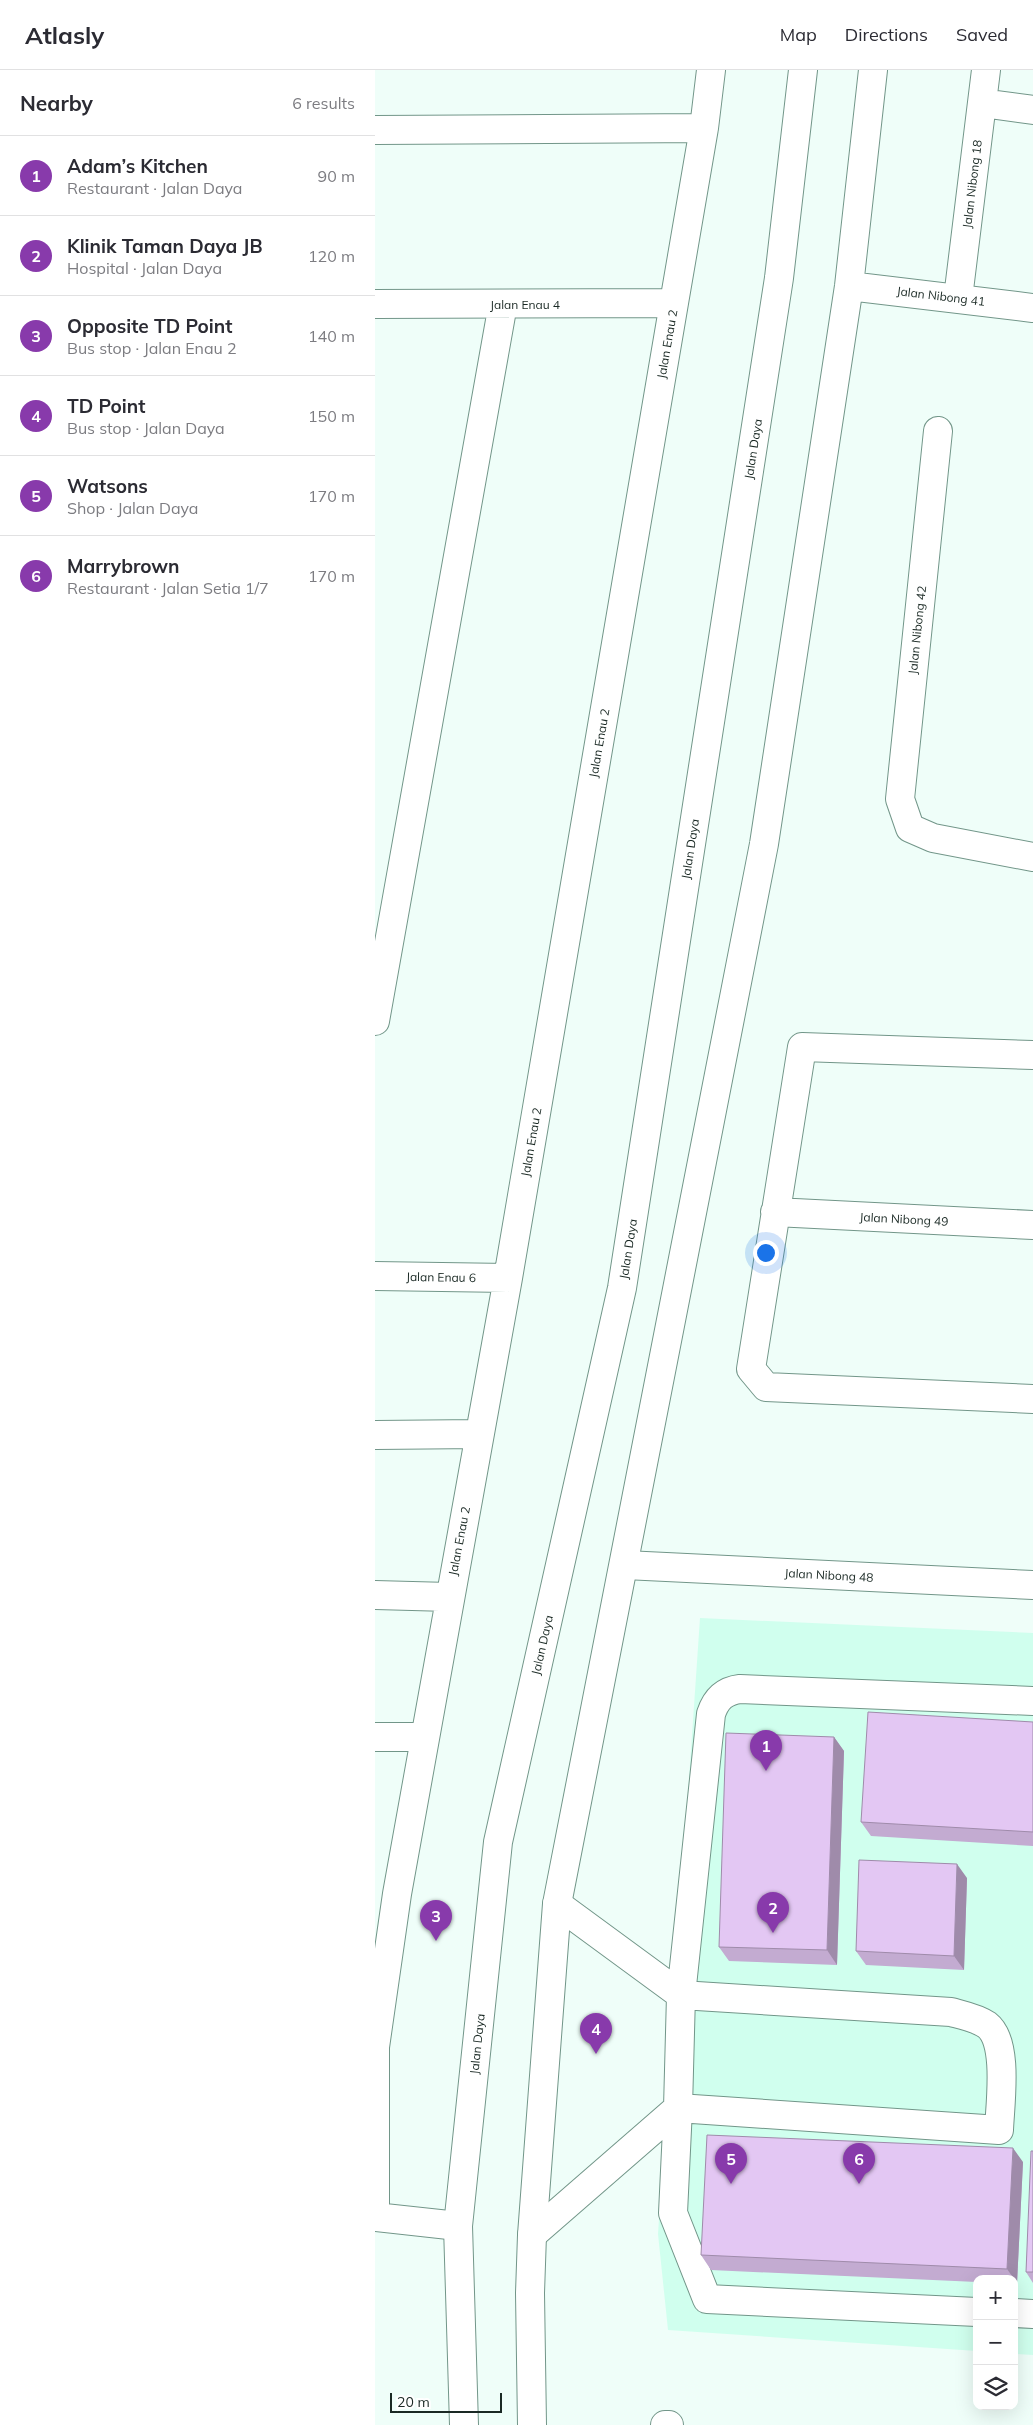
<!DOCTYPE html>
<meta charset="utf-8">
<style>
body{margin:0;font-family:Mulish,sans-serif;background:#f2f2f3;color:#2b2b33}
.controls{position:absolute;right:15px;bottom:15px;display:grid;overflow:hidden;border-radius:10px;box-shadow:0 5px 20px #0002}
.controls button{width:45px;height:45px;display:grid;place-items:center;padding:0;border:0;border-bottom:1px solid #e1e1e2;background:#fff;color:#2b2b33;font:25px sans-serif}
.scale{position:absolute;left:15px;bottom:12px;width:112px;box-sizing:border-box;padding-left:5px;border:2px solid #1a2924;border-top:0;font-size:14px;line-height:18px;white-space:nowrap;color:#1a2924;-webkit-text-stroke:4px #fff;paint-order:stroke}
.you{position:absolute;left:390px;top:1182px;width:18px;height:18px;margin:-12px;border:4px solid #fff;border-radius:50%;background:#1a73e8;box-shadow:0 0 0 8px #1a73e833}
.badge{display:grid;place-items:center;width:32px;height:32px;border-radius:50%;background:#883aab;color:#fff;font-size:16px;font-weight:700}
.pin{position:absolute;translate:-50% -41px;filter:drop-shadow(0 1px 2px #0008)}
.pin::after{content:'';position:absolute;top:26px;width:18px;height:15px;background:inherit;clip-path:polygon(0 0,100% 0,50% 100%)}
.list{margin:0;padding:0;list-style:none}
h2{display:flex;justify-content:space-between;align-items:center;height:65px;margin:0;padding:0 20px;font-size:21px}
h2 small{font-size:16px;font-weight:400;color:#7c7c81}
.list li{display:grid;grid-template-columns:32px 1fr auto;gap:15px;align-items:center;box-sizing:border-box;height:80px;padding:0 20px;border-top:1px solid #e1e1e2}
.list b{display:block;font-size:19px;white-space:nowrap}
.list p{margin:0;font-size:16px;white-space:nowrap;color:#7c7c81}
.list em{font-size:16px;font-style:normal;color:#7c7c81}
.icon{flex:none;width:28px;height:28px;fill:none;stroke:currentColor;stroke-width:2;stroke-linecap:round;stroke-linejoin:round}
.map{position:relative;flex:none;width:658px;height:2355px;overflow:hidden}
header{display:flex;align-items:center;gap:30px;box-sizing:border-box;height:70px;padding:0 25px;background:#fff;border-bottom:1px solid #e1e1e2}
header strong{font-size:24px}
nav{display:flex;gap:28px;margin-inline-start:auto;font-size:18px}
main{display:flex}
aside{flex:1;background:#fff}
.map>svg:first-child{display:block}
.built{fill:#d0ffee}
.lines{fill:none;stroke-linecap:round;stroke-linejoin:round}
.minor-casing{stroke:#729689;stroke-width:30}
.major-casing{stroke:#729689;stroke-width:30}
.minor{stroke:#fff;stroke-width:28}
.major{stroke:#fff;stroke-width:28}
.wall{fill:#c3abd1}
.shaded-wall{fill:#9f8baa}
.building{fill:#e3c7f3;stroke:#9f8baa}
.labels{text-anchor:middle;dominant-baseline:central;stroke-width:4.5;stroke-linejoin:round;paint-order:stroke}
.street-label{font-size:12px;fill:#1a2924;stroke:#fff}
</style>
<header>
<strong>Atlasly</strong>
<nav><a>Map</a><a>Directions</a><a>Saved</a></nav>
</header>
<main>
<aside>
<h2>Nearby<small>6 results</small></h2>
<ul class="list">
<li><span class="badge">1</span><div><b>Adam’s Kitchen</b><p>Restaurant · Jalan Daya</p></div><em>90 m</em></li>
<li><span class="badge">2</span><div><b>Klinik Taman Daya JB</b><p>Hospital · Jalan Daya</p></div><em>120 m</em></li>
<li><span class="badge">3</span><div><b>Opposite TD Point</b><p>Bus stop · Jalan Enau 2</p></div><em>140 m</em></li>
<li><span class="badge">4</span><div><b>TD Point</b><p>Bus stop · Jalan Daya</p></div><em>150 m</em></li>
<li><span class="badge">5</span><div><b>Watsons</b><p>Shop · Jalan Daya</p></div><em>170 m</em></li>
<li><span class="badge">6</span><div><b>Marrybrown</b><p>Restaurant · Jalan Setia 1/7</p></div><em>170 m</em></li>
</ul>
</aside>
<div class="map">
<svg width="658" height="2355" viewBox="0 0 658 2355">
<rect width="100%" height="100%" fill="#effef9"/>
<path class="built" d="M325,1548L658,1563V2285L639,2284V2209H602V2281L293,2260L283,2164Z"/>
<g class="lines">
<defs>
<path id="minor" d="M607,33L658,40
M0,60L329,58
M583,228L611,0
M0,234L299,233
M563,361L525,729L535,758L558,768L658,787
M0,951L128,234
M658,985L427,977L376,1299L391,1317L658,1329
M400,1142L658,1155
M0,1206L133,1208
M0,1365L104,1364
M250,1495L658,1515
M0,1525L74,1527
M0,1667H50
M83,2156L0,2147V1977L22,1824L133,1208L299,233L329,58L336,0
M157,2165L303,2038L306,1925L182,1834
M602,2242L332,2229L298,2143L303,2038L624,2060C625,2034 634,1972 612,1955C602,1948 587,1945 576,1942L306,1925L336,1644C341,1629 349,1621 365,1619L658,1631
M639,2243L658,2244
M290,2355H294"/>
<path id="major" d="M474,216L658,238
M89,2355L83,2156L123,1772L247,1218L404,208L428,0
M157,2355L155,2223L157,2165L182,1834L389,774L474,216L498,0"/>
</defs>
<use href="#minor" class="minor-casing"/>
<use href="#major" class="major-casing"/>
<use href="#minor" class="minor"/>
<use href="#major" class="major"/>
</g>
<path class="wall" d="M658,1652V1776L496,1766L486,1752Z
M459,1667L469,1681L462,1895L354,1891L344,1877Z
M592,1808L589,1900L491,1895L481,1881Z
M658,2081V2213L651,2202Z
M648,2092L642,2213H639V2209H602V2212L336,2200L326,2185Z"/>
<path class="shaded-wall" d="M459,1667L469,1681L462,1895L452,1880Z
M582,1794L592,1808L589,1900L579,1886Z
M638,2078L648,2092L642,2213L632,2199Z"/>
<path class="building" d="M493,1642L658,1652V1762L486,1752Z
M351,1663L459,1667L452,1880L344,1877Z
M484,1790L582,1794L579,1886L481,1881Z
M332,2065L638,2078L632,2199L326,2185Z
M656,2081H658V2202H651Z"/>
<g class="labels">
<g class="street-label">
<text transform="translate(597 114) rotate(-83)">Jalan Nibong 18</text>
<text transform="translate(566 226) rotate(7)">Jalan Nibong 41</text>
<text x="150" y="234">Jalan Enau 4</text>
<text transform="translate(292 274) rotate(-80)">Jalan Enau 2</text>
<text transform="translate(378 379) rotate(-81)">Jalan Daya</text>
<text transform="translate(542 560) rotate(-84)">Jalan Nibong 42</text>
<text transform="translate(224 673) rotate(-80)">Jalan Enau 2</text>
<text transform="translate(315 779) rotate(-81)">Jalan Daya</text>
<text transform="translate(156 1072) rotate(-80)">Jalan Enau 2</text>
<text transform="translate(529 1149) rotate(3)">Jalan Nibong 49</text>
<text transform="translate(253 1179) rotate(-81)">Jalan Daya</text>
<text transform="translate(66 1207) rotate(1)">Jalan Enau 6</text>
<text transform="translate(84 1471) rotate(-79)">Jalan Enau 2</text>
<text transform="translate(454 1505) rotate(3)">Jalan Nibong 48</text>
<text transform="translate(167 1575) rotate(-77)">Jalan Daya</text>
<text transform="translate(102 1974) rotate(-84)">Jalan Daya</text>
</g>
</g>
</svg>
<div class="controls">
<button>+</button>
<button>−</button>
<button><svg class="icon" aria-label="layers" viewBox="0 0 24 24"><path d="M12 4l9 5-9 5-9-5zM3 14l9 5 9-5"/></svg></button>
</div>
<div class="scale">20 m</div>
<div class="you"></div>
<div class="pin badge" style="left:391px;top:1701px">1</div>
<div class="pin badge" style="left:398px;top:1863px">2</div>
<div class="pin badge" style="left:61px;top:1871px">3</div>
<div class="pin badge" style="left:221px;top:1984px">4</div>
<div class="pin badge" style="left:356px;top:2114px">5</div>
<div class="pin badge" style="left:484px;top:2114px">6</div>
</div>
</main>
